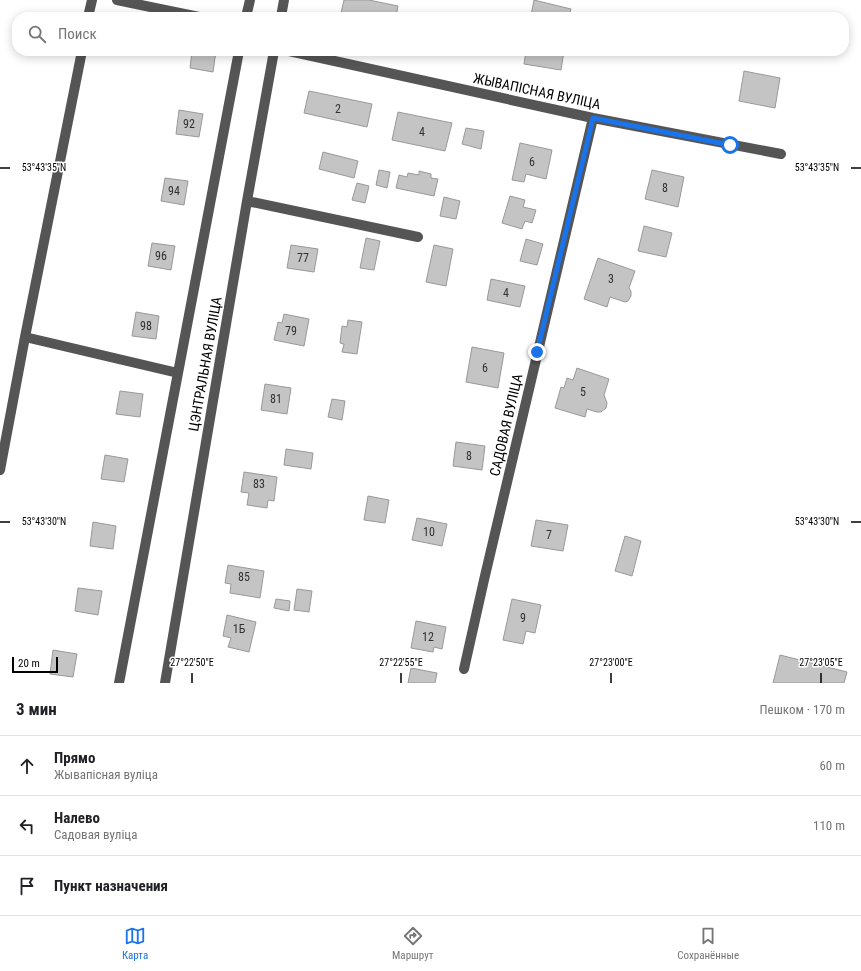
<!DOCTYPE html>
<html lang="ru">
<meta charset="utf-8">
<style>
body{margin:0;font-family:"Roboto Condensed",sans-serif;background:#f2f2f2;color:#202124}
.scale{position:absolute;left:12px;bottom:10px;width:46px;box-sizing:border-box;padding-left:4px;border:2px solid #000;border-top:0;font-size:11px;line-height:14px;white-space:nowrap;color:#000;-webkit-text-stroke:3px #fff;paint-order:stroke}
.stop{position:absolute;width:12px;height:12px;margin:-9px;border:3px solid #1a73e8;border-radius:50%;background:#fff}
.stop.end{background:#1a73e8;border-color:#fff;box-shadow:0 1px 4px #0008}
.list{margin:0;padding:0;list-style:none}
h2{display:flex;justify-content:space-between;align-items:center;height:52px;margin:0;padding:0 16px;font-size:17px}
h2 small{font-size:13px;font-weight:400;color:#757577}
.list li{display:grid;grid-template-columns:26px 1fr auto;gap:12px;align-items:center;box-sizing:border-box;height:60px;padding:0 16px;border-top:1px solid #e0e0e0}
.list b{display:block;font-size:15px;white-space:nowrap}
.list p{margin:0;font-size:13px;white-space:nowrap;color:#757577}
.list em{font-size:13px;font-style:normal;color:#757577}
.icon{flex:none;width:22px;height:22px;fill:none;stroke:currentColor;stroke-width:2;stroke-linecap:round;stroke-linejoin:round}
.map{position:relative;flex:none;width:861px;height:683px;overflow:hidden}
.search{position:absolute;background:#fff;box-shadow:0 2px 10px #0003;left:12px;right:12px;top:12px;height:44px;display:flex;align-items:center;gap:10px;box-sizing:border-box;padding:0 14px;border-radius:16px;color:#757577;font-size:15px}
.sheet{height:232px;background:#fff}
nav{display:flex;justify-content:space-around;align-items:center;box-sizing:border-box;height:56px;border-top:1px solid #e0e0e0;background:#fff;font-size:11px;color:#757577}
nav a{display:grid;justify-items:center;gap:2px}
nav .on{color:#1a73e8}
.map>svg:first-child{display:block}
.building{fill:#c4c4c4;stroke:#999}
.lines{fill:none;stroke-linecap:round;stroke-linejoin:round}
.minor{stroke:#555;stroke-width:10}
.route{stroke:#1a73e8;stroke-width:5}
.ticks{fill:none;stroke:#000;stroke-width:1.5}
.labels{text-anchor:middle;dominant-baseline:central;stroke-width:3;stroke-linejoin:round;paint-order:stroke}
.number-label{font-size:12px;fill:#313131}
.street-label{font-size:14px;fill:#000;stroke:#fff}
.ticks-label{font-size:10px;text-anchor:middle;fill:#000;stroke:#fff;stroke-width:3;stroke-linejoin:round;paint-order:stroke}
</style>
<div class="map">
<svg width="861" height="683" viewBox="0 0 861 683">
<rect width="100%" height="100%" fill="#fff"/>
<path class="building" d="M344,0H369L398,6L396,17H340Z
M534,0L571,9L569,17H540L531,15Z
M192,51H216L213,72L190,68Z
M526,51H564L561,70L524,64Z
M744,71L780,78L775,108L739,101Z
M309,91L372,104L367,127L304,113Z
M179,110L203,114L199,137L176,134Z
M398,112L452,123L445,151L392,140Z
M466,128L484,131L481,149L462,144Z
M520,143L552,150L546,179L526,174L524,182L512,180Z
M323,152L358,161L354,178L319,169Z
M379,170L390,172L387,188L376,185Z
M652,170L684,177L678,207L645,199Z
M419,171L431,174V178L438,179L434,196L396,188L399,175L407,177L408,173L419,175Z
M165,178L188,181L184,205L161,201Z
M357,183L369,186L365,203L352,200Z
M510,196L525,200L523,207L536,210L532,223L525,221L522,229L502,223Z
M444,197L460,201L456,219L440,216Z
M644,226L672,233L666,257L638,251Z
M366,238L380,241L374,270L360,268Z
M526,239L543,244L537,265L520,261Z
M152,243L175,246L171,270L148,266Z
M291,245L318,249L314,272L287,268Z
M434,245L453,249L446,286L426,282Z
M598,258L635,271L629,288L631,291V296L628,301L625,302L610,297L607,307L584,299Z
M491,279L525,286L520,307L487,300Z
M136,312L159,316L156,339L132,336Z
M284,314L309,319L304,346L274,340L278,322L282,323Z
M348,320L362,322L357,354L342,352L344,344L340,343L342,326L347,327Z
M472,347L504,353L498,388L466,382Z
M577,368L609,379L604,395L607,403L606,408L601,412H597L587,409L585,417L555,408L561,387L564,388L567,378L573,380Z
M265,384L291,388L287,414L261,410Z
M120,391L143,394L140,417L116,414Z
M332,399L345,401L342,420L328,417Z
M456,442L485,446L482,470L453,466Z
M286,449L313,453L311,469L284,465Z
M105,455L128,459L124,482L101,479Z
M244,472L277,477L274,501L268,500L267,508L247,505L249,493L241,492Z
M368,496L389,500L385,523L364,520Z
M417,518L447,524L442,546L412,540Z
M536,520L568,525L563,551L531,546Z
M93,522L116,526L113,549L90,546Z
M625,536L641,541L632,576L615,571Z
M228,565L264,571L260,598L230,593L231,584L225,583Z
M78,588L102,591L98,615L75,611Z
M297,589L312,591L309,612L294,610Z
M276,599L290,601L289,611L274,608Z
M512,599L541,605L535,633L526,631L523,644L503,640Z
M227,615L256,622L249,652L228,647L231,638L223,636Z
M416,621L446,627L442,649L434,647L433,652L411,648Z
M53,650L77,654L73,677L50,674Z
M780,655L847,672L844,683H773Z
M411,668L437,673L435,683H408Z"/>
<g class="lines">
<path class="minor" d="M117,0L199,17
M88,17L92,0
M246,17L250,0
M281,17L284,0
M289,51L593,118L781,154
M247,201L418,237
M25,337L178,373
M0,470L25,337L82,51
M464,669L484,580L593,118
M119,683L178,373L239,51
M165,683L247,201L274,51"/>
</g>
<g class="lines">
<path class="route" d="M537,352L593,118L730,145"/>
</g>
<path class="ticks" d="M0,168H10M851,168H861M0,522H10M851,522H861M192,673V683M401,673V683M611,673V683M821,673V683"/>
<g class="labels">
<g class="number-label">
<text x="338" y="109">2</text>
<text x="189" y="124">92</text>
<text x="422" y="132">4</text>
<text x="532" y="162">6</text>
<text x="665" y="188">8</text>
<text x="174" y="191">94</text>
<text x="161" y="256">96</text>
<text x="303" y="258">77</text>
<text x="611" y="279">3</text>
<text x="506" y="293">4</text>
<text x="146" y="326">98</text>
<text x="291" y="331">79</text>
<text x="485" y="368">6</text>
<text x="583" y="392">5</text>
<text x="276" y="399">81</text>
<text x="469" y="456">8</text>
<text x="259" y="484">83</text>
<text x="429" y="532">10</text>
<text x="549" y="535">7</text>
<text x="244" y="577">85</text>
<text x="523" y="618">9</text>
<text x="239" y="629">1Б</text>
<text x="428" y="637">12</text>
</g>
<g class="street-label">
<text transform="translate(537 91) rotate(12)">ЖЫВАПІСНАЯ ВУЛІЦА</text>
<text transform="translate(205 364) rotate(-80)">ЦЭНТРАЛЬНАЯ ВУЛІЦА</text>
<text transform="translate(506 425) rotate(-77)">САДОВАЯ ВУЛІЦА</text>
</g>
</g>
<g class="ticks-label">
<text x="44" y="171">53°43'35"N</text>
<text x="817" y="171">53°43'35"N</text>
<text x="44" y="525">53°43'30"N</text>
<text x="817" y="525">53°43'30"N</text>
<text x="192" y="666">27°22'50"E</text>
<text x="401" y="666">27°22'55"E</text>
<text x="611" y="666">27°23'00"E</text>
<text x="821" y="666">27°23'05"E</text>
</g>
</svg>
<div class="scale">20 m</div>
<div class="stop" style="left:730px;top:145px"></div>
<div class="stop end" style="left:537px;top:352px"></div>
<div class="search"><svg class="icon" aria-label="search" viewBox="0 0 24 24"><circle cx="10" cy="10" r="6"/><path d="M15 15l6 6"/></svg>Поиск</div>
</div>
<section class="sheet">
<h2>3 мин<small>Пешком · 170 m</small></h2>
<ul class="list">
<li><svg class="icon" aria-label="ahead" viewBox="0 0 24 24"><path d="M12 20V5M6 11l6-6 6 6"/></svg><div><b>Прямо</b><p>Жывапісная вуліца</p></div><em>60 m</em></li>
<li><svg class="icon" aria-label="left" viewBox="0 0 24 24"><path d="M17 20v-9H6M10 6l-5 5 5 5"/></svg><div><b>Налево</b><p>Садовая вуліца</p></div><em>110 m</em></li>
<li><svg class="icon" aria-label="arrive" viewBox="0 0 24 24"><path d="M6 21V4h12l-3 4 3 4H6"/></svg><div><b>Пункт назначения</b></div></li>
</ul>
</section>
<nav>
<a class="on"><svg class="icon" aria-label="map" viewBox="0 0 24 24"><path d="M3 6l6-2 6 2 6-2v14l-6 2-6-2-6 2zM9 4v14M15 6v14"/></svg>Карта</a>
<a><svg class="icon" aria-label="directions" viewBox="0 0 24 24"><path d="M12 3l9 9-9 9-9-9zM9 14v-3h6M13 9l2 2-2 2"/></svg>Маршрут</a>
<a><svg class="icon" aria-label="saved" viewBox="0 0 24 24"><path d="M7 4h10v16l-5-4-5 4z"/></svg>Сохранённые</a>
</nav>
